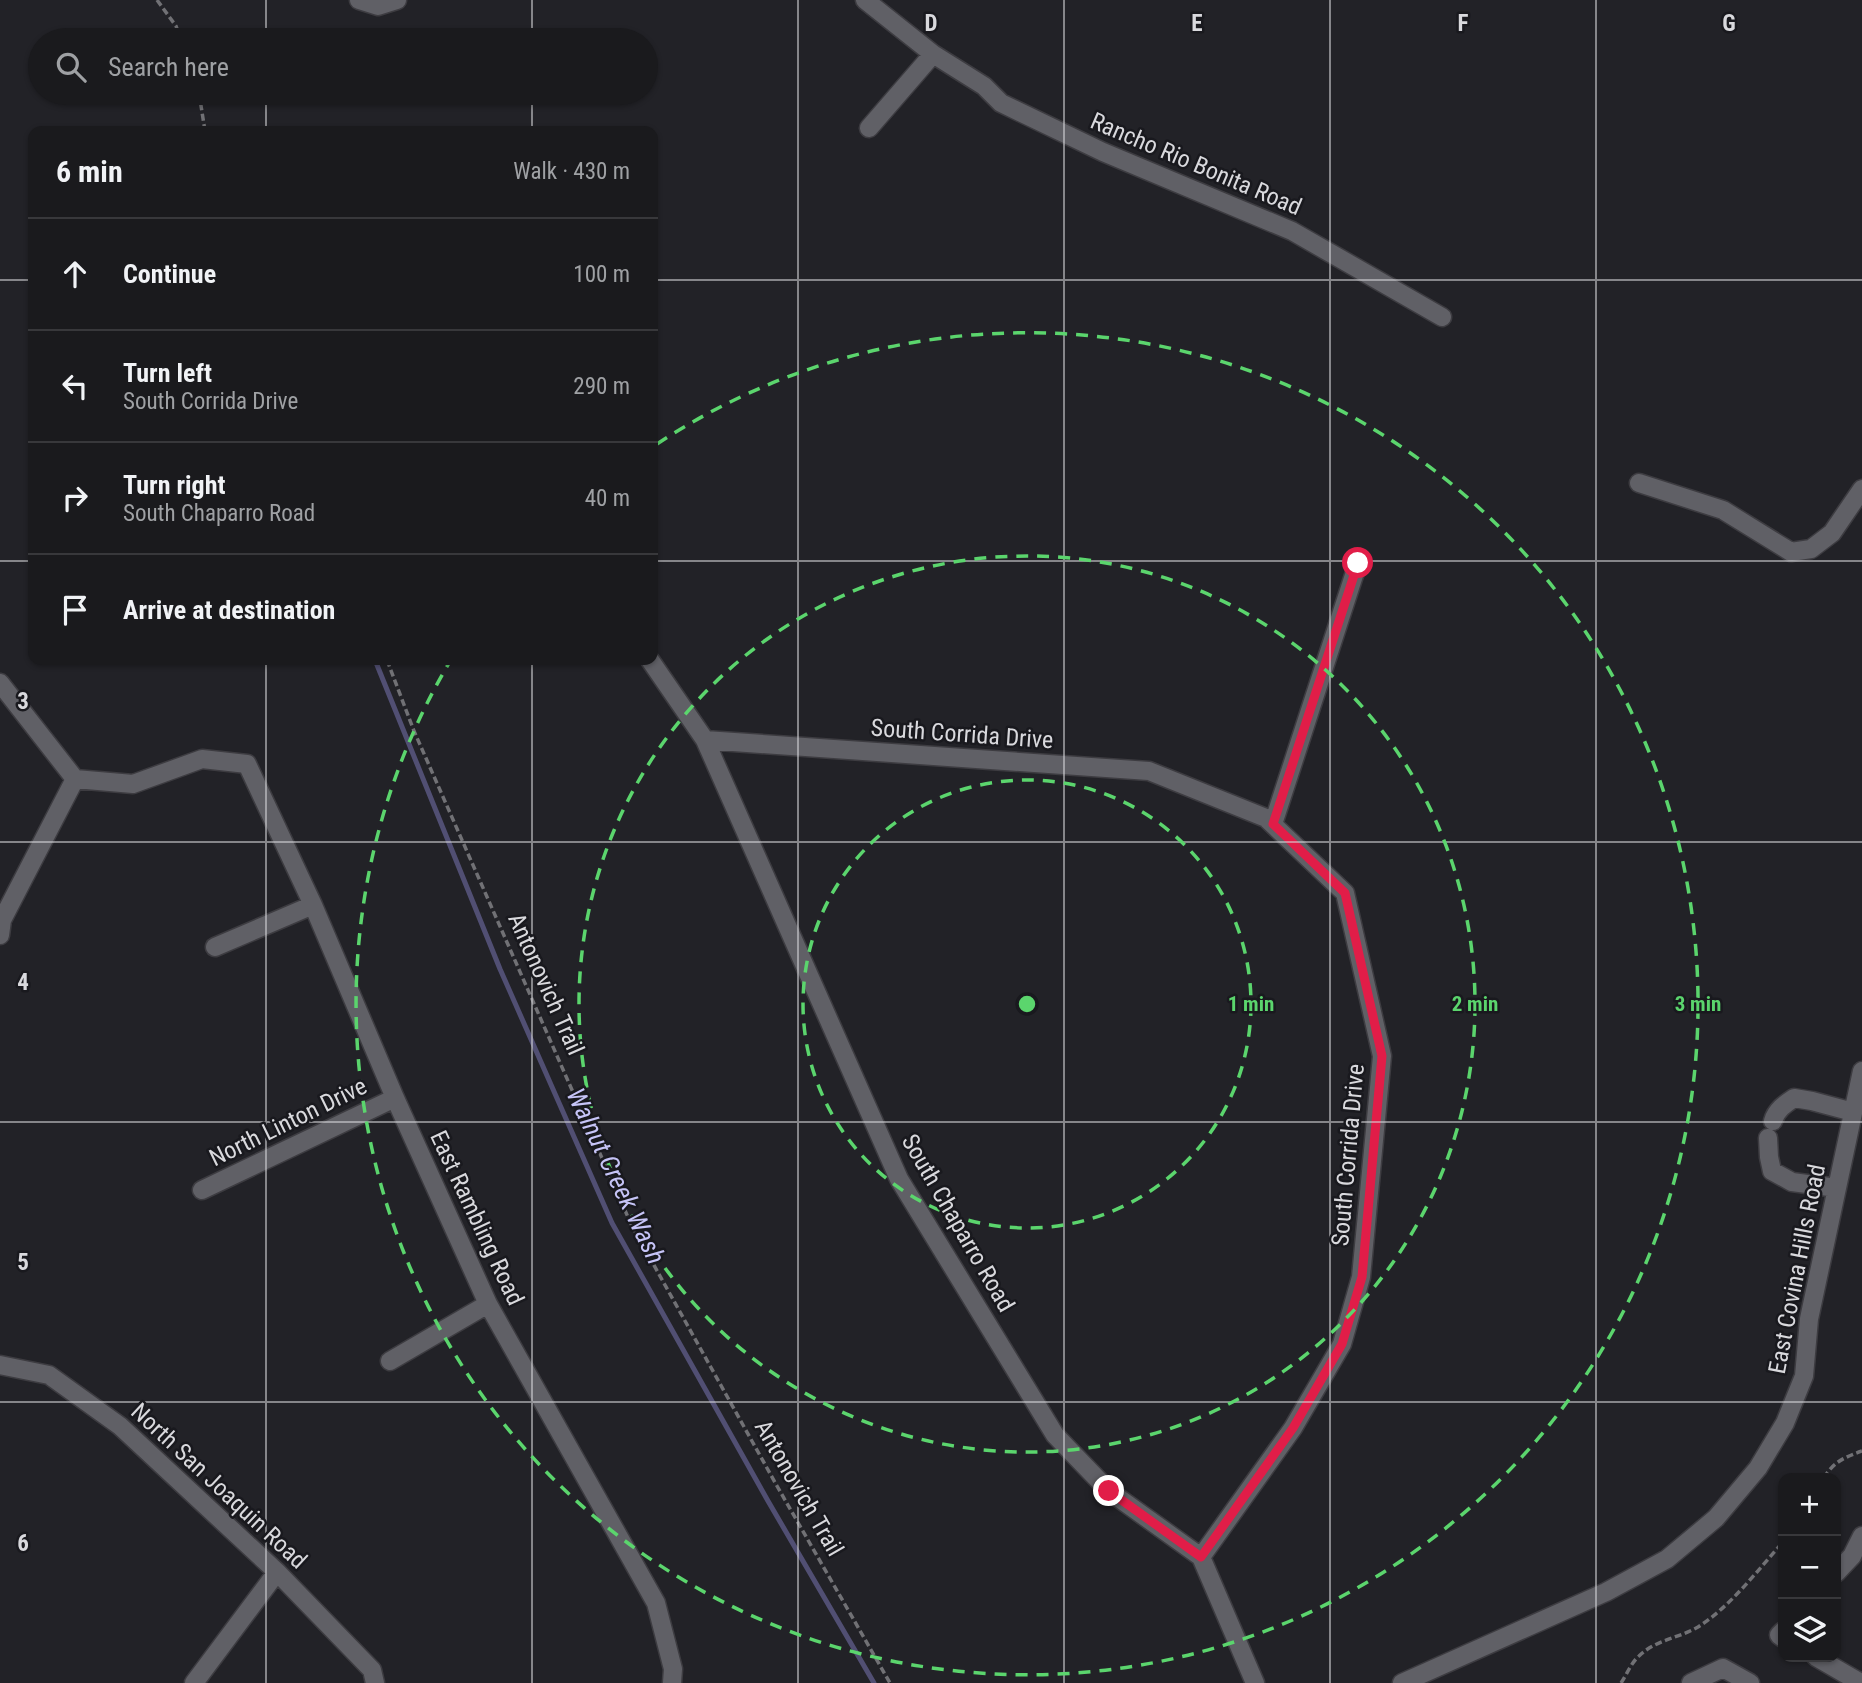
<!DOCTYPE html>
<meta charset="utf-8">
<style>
body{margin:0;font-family:"Roboto Condensed",sans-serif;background:#27272a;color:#f1f3f6}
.controls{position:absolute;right:21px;bottom:21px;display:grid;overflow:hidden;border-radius:14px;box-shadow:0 2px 5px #0004}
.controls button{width:63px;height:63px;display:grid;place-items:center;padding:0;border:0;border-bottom:2px solid #38383b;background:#1a1a1d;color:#f1f3f6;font:35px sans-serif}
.stop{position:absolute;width:21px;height:21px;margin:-16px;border:5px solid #e11d48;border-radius:50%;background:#fff}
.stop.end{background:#e11d48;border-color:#fff;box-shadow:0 2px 7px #0008}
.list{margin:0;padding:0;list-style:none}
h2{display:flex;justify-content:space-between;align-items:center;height:91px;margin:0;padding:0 28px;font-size:30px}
h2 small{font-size:23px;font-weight:400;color:#9fa1a4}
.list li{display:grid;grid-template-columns:46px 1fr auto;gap:21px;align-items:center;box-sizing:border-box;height:112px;padding:0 28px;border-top:2px solid #38383b}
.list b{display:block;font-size:26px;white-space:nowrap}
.list p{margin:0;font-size:23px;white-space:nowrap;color:#9fa1a4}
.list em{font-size:23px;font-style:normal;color:#9fa1a4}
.icon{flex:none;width:38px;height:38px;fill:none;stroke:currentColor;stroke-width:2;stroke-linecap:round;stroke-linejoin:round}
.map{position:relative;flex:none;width:1862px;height:1683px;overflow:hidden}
.search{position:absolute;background:#1a1a1d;box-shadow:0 2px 5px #0004;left:28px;top:28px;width:630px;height:77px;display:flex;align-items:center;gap:18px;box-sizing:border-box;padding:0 24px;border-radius:38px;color:#9fa1a4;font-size:26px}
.panel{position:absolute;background:#1a1a1d;box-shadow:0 2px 5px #0004;left:28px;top:126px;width:630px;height:539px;border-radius:14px}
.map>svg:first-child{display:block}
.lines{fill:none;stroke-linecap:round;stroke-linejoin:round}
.stream{stroke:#514f73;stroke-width:5}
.minor-casing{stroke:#3d3c41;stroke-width:21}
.path{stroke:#717175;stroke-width:3.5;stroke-dasharray:7 3.5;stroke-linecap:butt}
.minor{stroke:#606066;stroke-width:18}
.route{stroke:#e11d48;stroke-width:9}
.grid{fill:none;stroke:#d9d9dd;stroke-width:2;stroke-opacity:0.55}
.ring{fill:none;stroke:#5bd56d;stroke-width:3.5;stroke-dasharray:12 9}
.labels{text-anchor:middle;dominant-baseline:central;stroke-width:5;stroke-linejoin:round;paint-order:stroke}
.street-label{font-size:24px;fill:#d9d9dd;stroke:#19191e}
.water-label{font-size:26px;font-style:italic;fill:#c6c4f7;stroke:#19191e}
.grid-label{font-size:23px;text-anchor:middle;font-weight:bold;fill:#d9d9dd;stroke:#19191e;stroke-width:5;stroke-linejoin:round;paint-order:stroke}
.centre{fill:#5bd56d;stroke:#19191e;stroke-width:3.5}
.ring-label{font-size:21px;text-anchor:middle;font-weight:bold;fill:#5bd56d;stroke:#19191e;stroke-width:5;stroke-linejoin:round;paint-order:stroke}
</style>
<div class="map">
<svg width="1862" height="1683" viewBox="0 0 1862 1683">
<rect width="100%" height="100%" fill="#222227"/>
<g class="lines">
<path class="stream" d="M375,660L500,969L612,1223L768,1501L874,1683"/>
<defs>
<path id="minor" d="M359,0L378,6L397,0
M865,0L933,54L869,128
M933,54L984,86L1001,103L1103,152L1292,231L1442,317
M1639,483L1723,510L1791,552L1811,549L1832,533L1862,489
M650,660L705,740L899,1179L1055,1435L1109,1491L1201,1557L1255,1683
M0,683L75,779L133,784L202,759L247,764L313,905L395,1098L488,1304L656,1603L673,1669L672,1683
M705,740L1149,771L1266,818L1345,893L1382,1056L1361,1277L1342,1344L1293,1428L1201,1557
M1273,824L1358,563
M0,935L2,920L75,779
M215,947L313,905
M1773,1121C1776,1110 1785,1104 1794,1098L1812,1101L1853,1112
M1768,1138L1769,1157L1772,1171L1792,1182L1837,1188
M202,1190L395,1098
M390,1361L488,1304
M0,1365L49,1375L120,1426L277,1572L372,1670L375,1683
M1836,1573L1852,1556L1862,1536
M1783,1631L1779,1635L1783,1638
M1816,1657L1861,1683
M194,1683L277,1572
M1402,1683L1606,1592L1667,1559L1716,1518L1758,1468L1785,1423L1804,1376L1809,1319L1862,1071
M1691,1683L1723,1668L1750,1683"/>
</defs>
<use href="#minor" class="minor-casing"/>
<path class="path" d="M157,0L176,26L181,40
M199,93L205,131
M387,660L414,731L631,1224L777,1486L890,1683
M1824,1478C1833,1462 1845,1457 1862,1451
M1621,1683C1627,1674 1631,1663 1639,1656C1655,1640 1679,1638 1698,1627C1731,1606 1757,1571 1783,1542"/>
<use href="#minor" class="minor"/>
</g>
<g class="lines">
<path class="route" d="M1109,1491L1201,1557L1293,1428L1342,1344L1362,1277L1382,1056L1345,893L1273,824L1358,563"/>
</g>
<path class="grid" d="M266,0V40M532,0V40M798,0V1683M1064,0V1683M1330,0V1683M1596,0V1683M266,93V131M532,93V131M0,280H33M653,280H1862M0,561H33M653,561H1862M266,660V1683M532,660V1683M0,842H1862M0,1122H1862M0,1402H1862"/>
<g class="ring">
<circle cx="1027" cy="1004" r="224"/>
<circle cx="1027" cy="1004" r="448"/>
<path d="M657 444A671 671 0 1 1 449 663"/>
</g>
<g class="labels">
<g class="street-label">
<text transform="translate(1196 164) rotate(23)">Rancho Rio Bonita Road</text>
<text transform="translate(962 734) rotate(4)">South Corrida Drive</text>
<text transform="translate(546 984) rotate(66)">Antonovich Trail</text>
<text transform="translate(288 1122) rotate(-26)">North Linton Drive</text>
<text transform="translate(1348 1155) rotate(-85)">South Corrida Drive</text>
<text transform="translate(477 1218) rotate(65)">East Rambling Road</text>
<text transform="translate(958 1223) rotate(60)">South Chaparro Road</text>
<text transform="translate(1797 1269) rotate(-79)">East Covina Hills Road</text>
<text transform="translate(219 1486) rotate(43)">North San Joaquin Road</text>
<text transform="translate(799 1488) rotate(60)">Antonovich Trail</text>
</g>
<g class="water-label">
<text transform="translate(616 1176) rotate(64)">Walnut Creek Wash</text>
</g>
</g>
<g class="grid-label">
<text x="931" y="31">D</text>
<text x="1197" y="31">E</text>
<text x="1463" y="31">F</text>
<text x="1729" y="31">G</text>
<text x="23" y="709">3</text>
<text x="23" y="990">4</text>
<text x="23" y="1270">5</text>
<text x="23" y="1551">6</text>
</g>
<circle cx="1027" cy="1004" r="10" class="centre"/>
<g class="ring-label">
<text x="1251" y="1011">1 min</text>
<text x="1475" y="1011">2 min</text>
<text x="1698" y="1011">3 min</text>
</g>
</svg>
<div class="controls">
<button>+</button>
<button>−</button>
<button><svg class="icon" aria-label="layers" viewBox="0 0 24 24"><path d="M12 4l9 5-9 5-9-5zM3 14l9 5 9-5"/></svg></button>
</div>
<div class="stop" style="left:1358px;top:563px"></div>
<div class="stop end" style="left:1109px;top:1491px"></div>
<div class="search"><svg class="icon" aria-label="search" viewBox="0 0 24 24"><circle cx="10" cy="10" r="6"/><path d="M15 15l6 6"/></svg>Search here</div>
<section class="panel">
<h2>6 min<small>Walk · 430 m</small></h2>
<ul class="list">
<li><svg class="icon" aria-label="ahead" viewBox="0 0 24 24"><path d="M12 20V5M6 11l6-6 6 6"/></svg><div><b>Continue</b></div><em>100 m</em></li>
<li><svg class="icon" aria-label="left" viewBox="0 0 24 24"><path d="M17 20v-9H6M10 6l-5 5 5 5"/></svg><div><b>Turn left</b><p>South Corrida Drive</p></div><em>290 m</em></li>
<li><svg class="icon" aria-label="right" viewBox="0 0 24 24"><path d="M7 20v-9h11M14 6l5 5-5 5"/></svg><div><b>Turn right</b><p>South Chaparro Road</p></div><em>40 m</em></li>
<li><svg class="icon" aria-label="arrive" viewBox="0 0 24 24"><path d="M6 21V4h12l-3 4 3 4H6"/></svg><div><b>Arrive at destination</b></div></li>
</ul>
</section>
</div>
